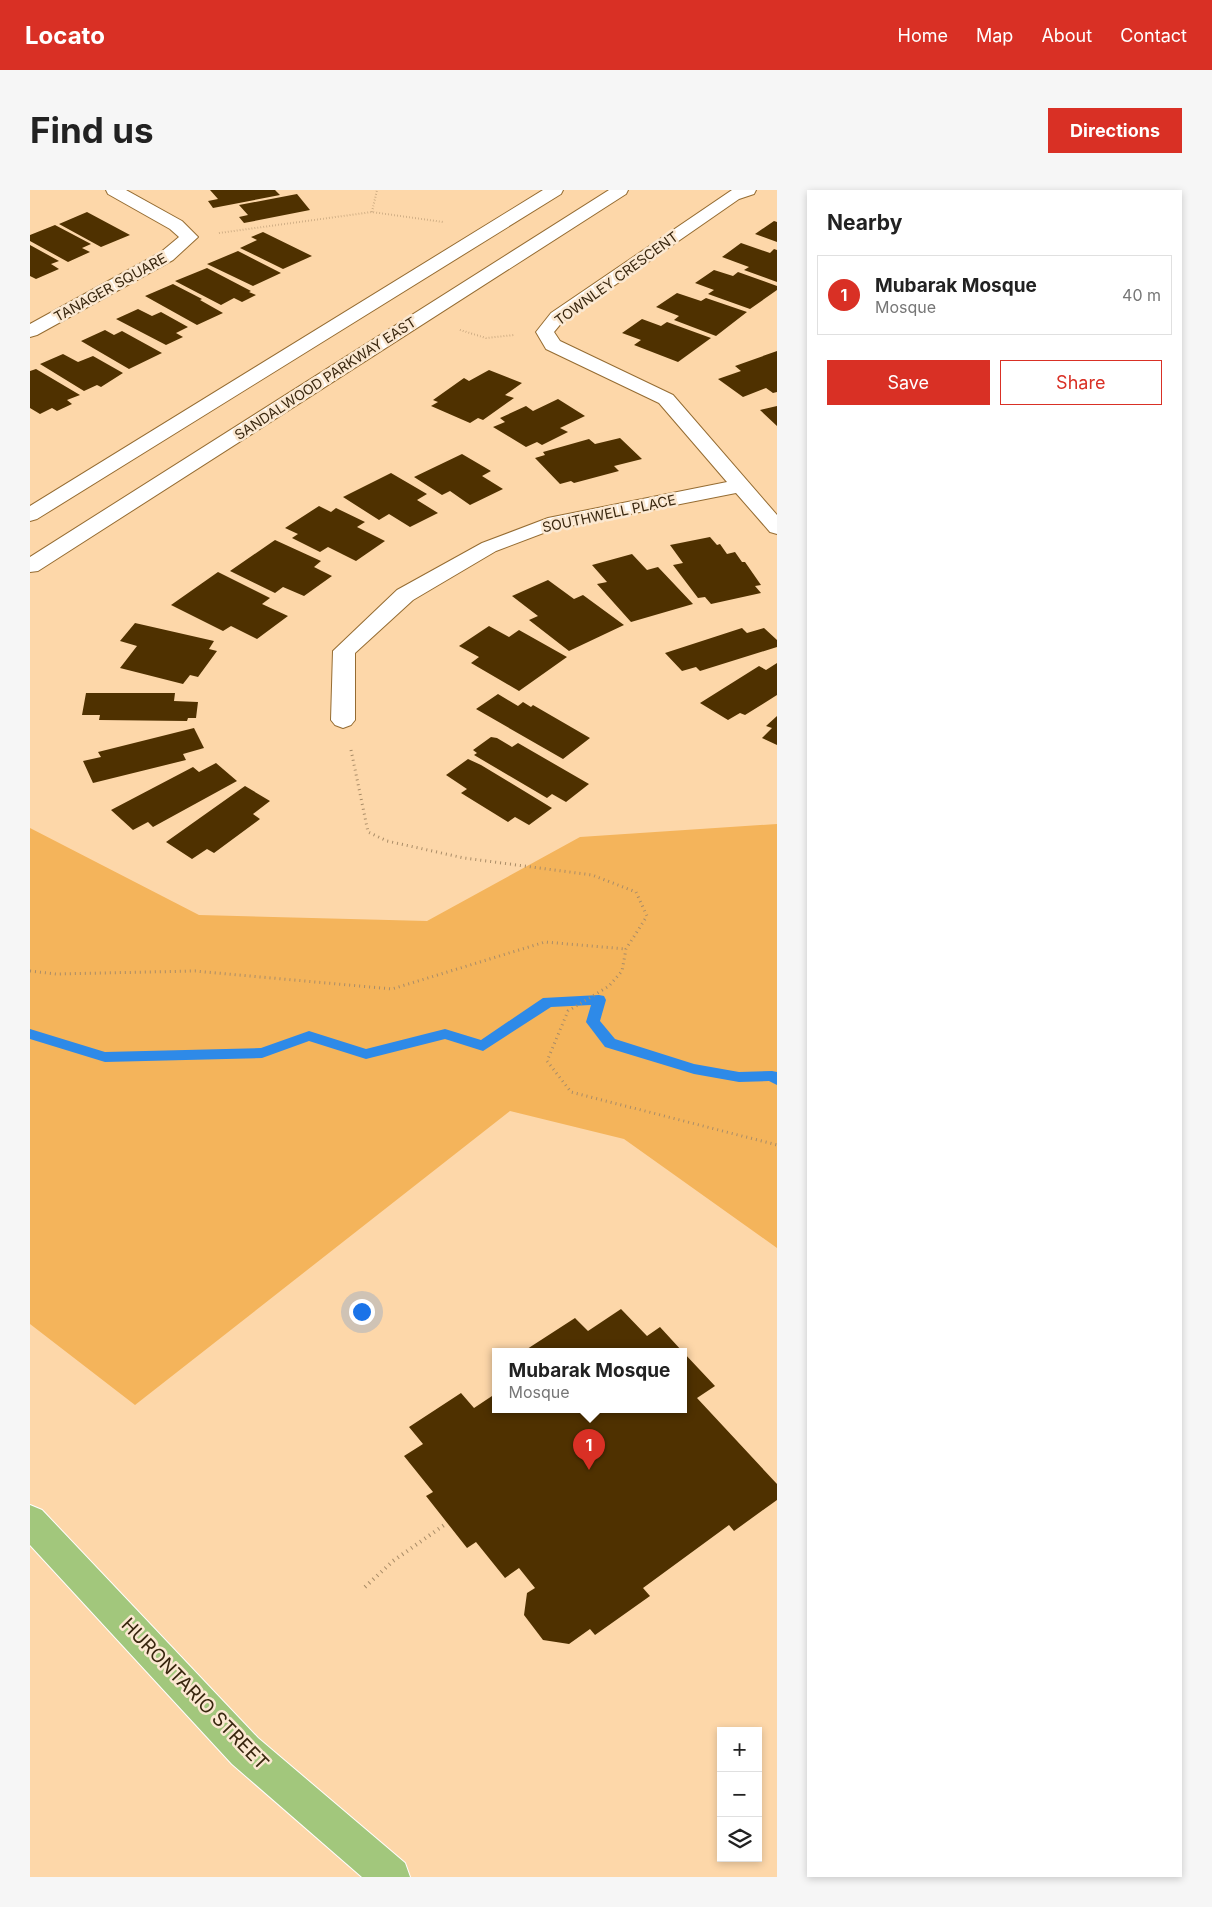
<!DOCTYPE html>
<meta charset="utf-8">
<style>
body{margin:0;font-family:Inter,sans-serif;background:#f6f6f6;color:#222}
.controls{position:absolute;right:15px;bottom:15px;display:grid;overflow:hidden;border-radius:0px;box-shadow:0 2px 8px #0003}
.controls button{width:45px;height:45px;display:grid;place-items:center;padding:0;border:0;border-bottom:1px solid #e0e0e0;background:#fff;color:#222;font:25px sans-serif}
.you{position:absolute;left:331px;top:1121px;width:18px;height:18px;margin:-12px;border:4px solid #fff;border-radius:50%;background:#1a73e8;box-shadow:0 0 0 8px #1a73e833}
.badge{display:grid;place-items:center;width:32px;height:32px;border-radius:50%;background:#d93025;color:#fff;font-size:16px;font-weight:700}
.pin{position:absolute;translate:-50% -41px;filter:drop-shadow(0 1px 2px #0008)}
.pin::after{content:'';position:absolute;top:26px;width:18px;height:15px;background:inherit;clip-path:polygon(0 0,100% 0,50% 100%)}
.popup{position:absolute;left:462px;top:1158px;width:195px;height:65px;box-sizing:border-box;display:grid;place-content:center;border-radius:0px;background:#fff;filter:drop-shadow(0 1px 4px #0005);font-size:16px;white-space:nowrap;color:#767676}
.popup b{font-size:19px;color:#222}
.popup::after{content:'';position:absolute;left:50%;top:100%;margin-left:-10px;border:10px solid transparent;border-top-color:#fff}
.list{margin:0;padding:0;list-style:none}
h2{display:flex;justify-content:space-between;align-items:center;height:65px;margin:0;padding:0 20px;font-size:21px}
h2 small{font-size:16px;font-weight:400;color:#767676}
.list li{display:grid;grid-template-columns:32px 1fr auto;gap:15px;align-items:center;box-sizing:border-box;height:80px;margin:0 10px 10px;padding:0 10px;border:1px solid #e0e0e0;border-radius:0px}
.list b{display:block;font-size:19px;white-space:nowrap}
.list p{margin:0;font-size:16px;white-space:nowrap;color:#767676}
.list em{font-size:16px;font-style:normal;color:#767676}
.actions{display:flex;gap:10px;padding:15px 20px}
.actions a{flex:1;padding:11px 0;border:1px solid #d93025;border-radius:0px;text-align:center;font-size:18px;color:#d93025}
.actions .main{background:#d93025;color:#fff}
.icon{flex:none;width:28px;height:28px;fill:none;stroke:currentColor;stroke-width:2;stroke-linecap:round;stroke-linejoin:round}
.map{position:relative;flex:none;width:747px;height:1687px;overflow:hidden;border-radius:0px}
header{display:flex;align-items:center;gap:30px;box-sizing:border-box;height:70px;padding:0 25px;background:#d93025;color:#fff}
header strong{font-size:24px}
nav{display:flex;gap:28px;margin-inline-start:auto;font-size:18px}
.intro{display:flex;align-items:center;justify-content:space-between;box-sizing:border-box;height:120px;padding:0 30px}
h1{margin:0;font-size:35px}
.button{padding:12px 22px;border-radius:0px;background:#d93025;color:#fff;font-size:18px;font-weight:700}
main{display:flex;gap:30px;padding:0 30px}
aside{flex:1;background:#fff;border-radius:0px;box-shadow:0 2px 8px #0003}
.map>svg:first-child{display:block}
.green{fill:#f4b45b}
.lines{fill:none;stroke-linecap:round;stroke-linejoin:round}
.stream{fill:#2e8ae8;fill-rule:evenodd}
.building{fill:#4f3100}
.street-casing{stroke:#956c32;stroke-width:2}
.secondary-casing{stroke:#956c32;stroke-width:2}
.primary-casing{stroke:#fff;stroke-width:2}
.path-far2{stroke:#a98c67;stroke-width:2;stroke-dasharray:0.5 2.5;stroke-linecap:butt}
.path-far1{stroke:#a98c67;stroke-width:3;stroke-dasharray:1 4;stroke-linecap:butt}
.path{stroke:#a98c67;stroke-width:4;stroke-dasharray:1 4.5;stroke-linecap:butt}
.street{fill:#fff;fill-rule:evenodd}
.secondary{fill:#fff;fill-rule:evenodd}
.primary{fill:#a2c77c;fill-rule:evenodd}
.labels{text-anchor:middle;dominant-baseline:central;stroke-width:5;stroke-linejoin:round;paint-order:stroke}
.far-street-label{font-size:14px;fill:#38260e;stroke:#fbe8d1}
.near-street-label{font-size:19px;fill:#38260e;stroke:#fbe8d1}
</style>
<header>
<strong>Locato</strong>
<nav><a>Home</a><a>Map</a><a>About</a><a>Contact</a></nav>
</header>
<div class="intro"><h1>Find us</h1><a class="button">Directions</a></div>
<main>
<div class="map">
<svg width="747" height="1687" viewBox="0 0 747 1687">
<rect width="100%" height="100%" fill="#fdd7a9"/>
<path class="green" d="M747,634V1058L594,949L480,921L105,1215L0,1134V638L169,725L397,731L550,647Z"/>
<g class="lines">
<path class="stream" d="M569,805L574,806L576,810L570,831L585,849L664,874L709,882L742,881L747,882V895L739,891L709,892L664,884L575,857L556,832L561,815L521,817L453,861L415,849L336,869L279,851L232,868L75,872L0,849V839L75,862L231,858L279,841L336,859L415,839L451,850L513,808Z"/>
</g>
<path class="building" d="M180,0H245L250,5L183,18L178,11L188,9Z
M267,4L280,20L214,33L209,27L218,25L209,15Z
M57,22L100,45L71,57L29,34Z
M744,31L747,32V52L725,44Z
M25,35L61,54L52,58L60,62L38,72L0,51V45Z
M233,42L282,66L253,79L210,58L227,50L221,47Z
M711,53L740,63L744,59L747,60V92L714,80L719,77L692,67Z
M0,55L29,71L21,74L29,79L6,89L0,86Z
M208,61L251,83L223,96L177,74Z
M177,78L221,101L219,102L226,105L212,112L204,108L191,115L145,91Z
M684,80L703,86L708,82L747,96V100L720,119L678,104L684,100L665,93Z
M143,94L172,109L170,110L193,123L167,135L115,106Z
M647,103L671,111L676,108L717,122L686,146L644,130L649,126L626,117Z
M108,119L122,126L131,122L158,137L146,143L153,147L136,155L86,129Z
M612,129L631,136L637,132L681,148L648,172L604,155L611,150L592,143Z
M75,140L84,145L92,141L132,163L99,179L51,151Z
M747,161V202L743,203L736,198L713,207L688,189L711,181L705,176Z
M33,164L48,172L63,166L93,183L71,197L67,195L54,201L10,174Z
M6,179L50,205L37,210L42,214L27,221L22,218L10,224L0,218V181Z
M459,180L492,193L475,205L484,208L453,230L448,228L440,233L401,216L408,212L403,210L434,188L439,191Z
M528,209L555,226L530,238L538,242L512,255L507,252L496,257L463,237L475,232L470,228L496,216L503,221Z
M747,216V236L730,220Z
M590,248L612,269L584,276L589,281L544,293L541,291L530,294L505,268L515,265L513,262L559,249L565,254Z
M432,264L461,281L452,286L473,299L440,315L420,301L412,305L384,287Z
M361,283L397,304L387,310L408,323L380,337L359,324L349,330L313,307Z
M289,316L301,322L306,318L335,332L327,337L355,351L326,371L298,357L290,362L262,348L268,344L255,338Z
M680,347L687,355L690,354L697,364L705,362L712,372H715L731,395L725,396L731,403L681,414L675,407L668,408L643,375L653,373L640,355Z
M245,350L291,371L284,377L302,386L274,406L253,397L245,403L200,381Z
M602,364L617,380L628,377L663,414L601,432L567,394L577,392L562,375Z
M188,382L240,408L232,414L258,426L227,449L201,436L193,441L141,415Z
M518,390L544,409L553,405L594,435L539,461L499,430L508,426L482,406Z
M105,433L184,451L179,459L187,461L168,487L160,485L153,494L90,478L107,456L90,451Z
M459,436L479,447L489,440L537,467L489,501L441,473L449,467L429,456Z
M712,438L717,443L734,438L747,450V457L670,481L666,477L652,481L635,463Z
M747,473V505L715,525L710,523L698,530L670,513L729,476L736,480Z
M56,503H145L144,511L168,512L166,528H158L157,531L69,530L70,525H52Z
M468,504L488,516L493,512L501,517L503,515L560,548L533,569L446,519Z
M747,526V555L732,548L742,538L736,536Z
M164,538L174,558L153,564L156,570L63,593L53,571L71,567L68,562Z
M461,547L467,548L482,557L488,553L559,594L536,612L522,604L517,608L444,565L447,563L443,560Z
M438,569L451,575L522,618L499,635L485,627L478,632L431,603L437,599L416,585Z
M186,573L207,591L123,637L118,632L103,640L81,620L163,577L169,582Z
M215,596L240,611L223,624L230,629L184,663L177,659L162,669L136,652Z
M591,1119L617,1146L630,1137L652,1161H494L545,1128L558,1141Z
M653,1162L685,1196L667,1208L747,1294V1310L704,1341L699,1335L613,1398L620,1406L565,1445L560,1439L539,1454L513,1450L494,1425L497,1403L505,1398L489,1378L475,1388L446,1352L437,1358L396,1306L403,1302L374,1266L393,1254L379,1237L431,1203L444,1218L465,1204V1219H653Z"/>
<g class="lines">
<defs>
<path id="street" d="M76,0H96L152,31L168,47L143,70L7,145L0,147V134L131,62L149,47L140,39L78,4Z
M702,0H726L724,4L709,9L533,131L524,142L530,151L643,205L747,325V344L740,342L706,303L524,339L466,361L383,410L325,463V530L321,535L313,538L305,535L301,530L303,461L367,400L452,353L518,328L697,292L629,213L516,159L506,142L521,123Z"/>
<path id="secondary" d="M513,0H533L531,4L7,329L0,331V316Z
M579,0H598L596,4L8,381L0,382V367Z"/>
<path id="primary" d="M0,1315L12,1320L228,1548L375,1673L380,1687H332L202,1574L0,1355Z"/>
</defs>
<use href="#street" class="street-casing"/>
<use href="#secondary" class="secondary-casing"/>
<use href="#primary" class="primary-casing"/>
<path class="path-far2" d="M342,22L347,0
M189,43L342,22L413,32
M430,140L456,148L484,145"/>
<path class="path-far1" d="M321,560L338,642L357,651L434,668L562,685L606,702L617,726L596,759L592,781L579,796L538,821L517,871L541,902L747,955
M0,781L26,784L165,781L362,799L515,752L596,759"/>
<path class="path" d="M335,1397L363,1371L417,1333"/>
<use href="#street" class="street"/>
<use href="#secondary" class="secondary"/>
<use href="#primary" class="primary"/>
</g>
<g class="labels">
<g class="far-street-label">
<text transform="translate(586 88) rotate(-36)">TOWNLEY CRESCENT</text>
<text transform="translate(80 97) rotate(-29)">TANAGER SQUARE</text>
<text transform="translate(295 188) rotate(-33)">SANDALWOOD PARKWAY EAST</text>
<text transform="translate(579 323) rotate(-12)">SOUTHWELL PLACE</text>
</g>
<g class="near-street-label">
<text transform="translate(165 1504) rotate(46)">HURONTARIO STREET</text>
</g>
</g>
</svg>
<div class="controls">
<button>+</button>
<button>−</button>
<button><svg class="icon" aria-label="layers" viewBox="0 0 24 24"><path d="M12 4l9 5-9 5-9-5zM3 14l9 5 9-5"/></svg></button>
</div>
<div class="you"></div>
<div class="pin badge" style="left:559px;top:1280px">1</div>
<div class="popup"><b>Mubarak Mosque</b>Mosque</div>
</div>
<aside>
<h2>Nearby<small></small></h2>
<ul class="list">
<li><span class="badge">1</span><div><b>Mubarak Mosque</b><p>Mosque</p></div><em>40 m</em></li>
</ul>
<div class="actions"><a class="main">Save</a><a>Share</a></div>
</aside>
</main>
